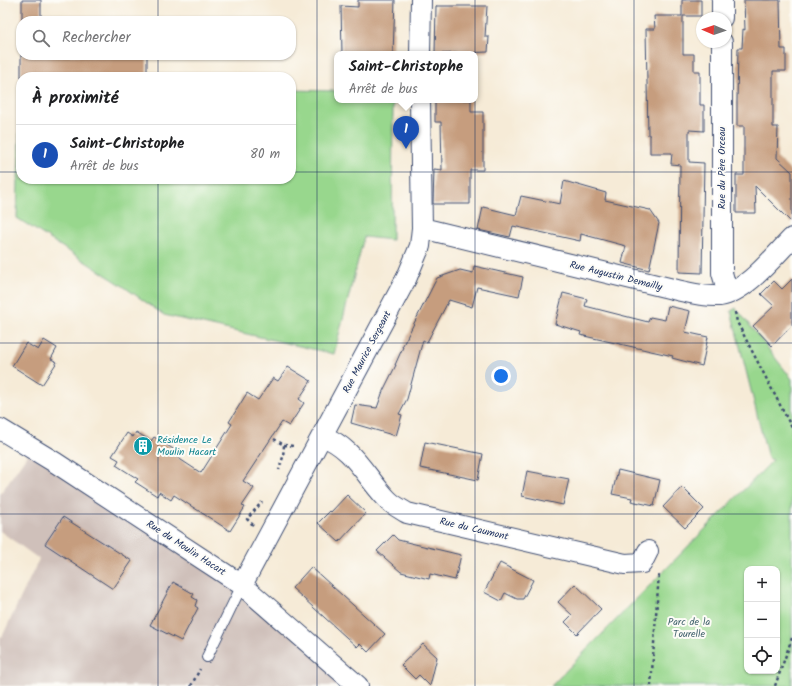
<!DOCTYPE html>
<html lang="fr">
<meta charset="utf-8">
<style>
body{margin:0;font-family:Kalam,sans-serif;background:#f2f2f2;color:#202124}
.controls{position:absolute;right:12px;bottom:12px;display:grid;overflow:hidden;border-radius:8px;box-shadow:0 1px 3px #0004}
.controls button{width:36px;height:36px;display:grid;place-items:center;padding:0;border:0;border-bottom:1px solid #e0e0e0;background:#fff;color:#202124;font:20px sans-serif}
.compass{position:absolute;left:696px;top:12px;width:36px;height:36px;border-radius:50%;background:#fff;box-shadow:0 1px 3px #0004;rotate:272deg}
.you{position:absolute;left:501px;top:376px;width:14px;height:14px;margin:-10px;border:3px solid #fff;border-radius:50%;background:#1a73e8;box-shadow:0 0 0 6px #1a73e833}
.badge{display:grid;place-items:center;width:26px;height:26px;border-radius:50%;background:#b5179e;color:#fff;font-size:13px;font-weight:700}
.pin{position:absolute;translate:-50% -33px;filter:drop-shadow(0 1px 2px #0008)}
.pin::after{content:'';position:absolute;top:21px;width:14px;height:12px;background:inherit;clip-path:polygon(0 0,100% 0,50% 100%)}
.popup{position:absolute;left:334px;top:51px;width:144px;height:52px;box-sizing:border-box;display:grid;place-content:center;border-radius:8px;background:#fff;filter:drop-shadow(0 1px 3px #0005);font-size:13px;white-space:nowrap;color:#757577}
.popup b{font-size:15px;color:#202124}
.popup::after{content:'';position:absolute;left:50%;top:100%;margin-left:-8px;border:8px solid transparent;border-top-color:#fff}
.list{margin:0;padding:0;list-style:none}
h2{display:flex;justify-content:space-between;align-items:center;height:52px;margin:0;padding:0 16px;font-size:17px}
h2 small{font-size:13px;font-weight:400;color:#757577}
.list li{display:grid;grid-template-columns:26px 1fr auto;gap:12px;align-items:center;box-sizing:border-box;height:60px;padding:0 16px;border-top:1px solid #e0e0e0}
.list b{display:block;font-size:15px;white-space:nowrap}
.list p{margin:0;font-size:13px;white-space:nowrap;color:#757577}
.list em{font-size:13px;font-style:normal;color:#757577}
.icon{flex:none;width:22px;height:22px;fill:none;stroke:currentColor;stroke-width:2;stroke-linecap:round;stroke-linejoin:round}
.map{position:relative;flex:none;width:792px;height:686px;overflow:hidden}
.search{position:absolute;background:#fff;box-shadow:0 1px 3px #0004;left:16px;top:16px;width:280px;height:44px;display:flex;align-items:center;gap:10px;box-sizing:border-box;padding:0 14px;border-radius:16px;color:#757577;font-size:15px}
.panel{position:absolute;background:#fff;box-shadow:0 1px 3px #0004;left:16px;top:72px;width:280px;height:112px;border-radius:16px}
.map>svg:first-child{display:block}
.industrial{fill:#cfc0ba}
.green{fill:#98d78d;stroke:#5a8376;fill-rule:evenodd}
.building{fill:#c69d7e}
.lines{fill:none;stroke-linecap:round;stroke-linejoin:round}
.service-casing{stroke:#3c4b70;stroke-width:12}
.minor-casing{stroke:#3c4b70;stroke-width:22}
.path{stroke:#3c4b70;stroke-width:2.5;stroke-dasharray:3 3;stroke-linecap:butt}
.service{stroke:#fff;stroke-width:10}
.minor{stroke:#fff;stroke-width:20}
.grid{fill:none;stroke:#1b2f5e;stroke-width:1;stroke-opacity:0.55}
.labels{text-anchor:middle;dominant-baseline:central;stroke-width:4;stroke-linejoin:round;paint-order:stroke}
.street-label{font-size:10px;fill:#1b2f5e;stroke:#fdfcf7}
.culture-label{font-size:10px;fill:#0d838f;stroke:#fdfcf7;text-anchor:start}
.park-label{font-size:10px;fill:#40616c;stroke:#fdfcf7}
</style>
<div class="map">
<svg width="792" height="686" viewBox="0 0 792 686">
<rect width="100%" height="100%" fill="#fdfcf7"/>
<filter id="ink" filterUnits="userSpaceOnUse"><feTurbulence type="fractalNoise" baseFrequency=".025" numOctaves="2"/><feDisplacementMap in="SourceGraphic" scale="8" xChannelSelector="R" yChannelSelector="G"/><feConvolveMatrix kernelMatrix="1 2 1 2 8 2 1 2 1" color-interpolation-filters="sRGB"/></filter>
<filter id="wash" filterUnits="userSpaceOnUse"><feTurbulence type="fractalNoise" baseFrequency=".012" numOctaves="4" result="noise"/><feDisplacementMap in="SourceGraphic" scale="16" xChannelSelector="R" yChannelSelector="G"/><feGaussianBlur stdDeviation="0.9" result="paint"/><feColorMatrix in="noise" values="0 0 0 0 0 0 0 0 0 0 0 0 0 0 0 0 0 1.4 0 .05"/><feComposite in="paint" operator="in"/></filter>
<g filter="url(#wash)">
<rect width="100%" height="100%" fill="#f6ebd7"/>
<path class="industrial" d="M32,448L242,585L358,686H0V636L2,637L39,559L0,531V494Z"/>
<path class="green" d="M291,90L337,91V100H393L392,240L364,237L334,354L164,315L120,284L17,218L20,103L21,179H291Z
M736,308L792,379V686H551L773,460L768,458L731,311ZM747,569H777V671H747Z"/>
<g id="blocks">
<path class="building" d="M22,0H41V21H22Z
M358,0H395L393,54H342L341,6L358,7Z
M682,0H701V16H683V54H694V71H700V105H704V131L689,130V162L704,163L702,273L679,272L680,165L671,164L672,153H650V135H648L646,29H655L654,16H682Z
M744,0H780L781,49H786V71H773V127H778L777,158L792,172V223L755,186L756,213H736V175H744V126H737V101L738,48H742L743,29L745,30Z
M436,6H487L485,37H489L488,52L435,54Z
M21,55H147V77H21Z
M435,100H471V112H483V170H470V204H433L434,169L442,170L441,122H435Z
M564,181L606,193L605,200L650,210L659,223L649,270L622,263L626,246L581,234L580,241L513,226L510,237L478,230L483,207L516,215L521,196L560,204Z
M474,266L523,277L519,296L477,287L472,307L449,300L427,342L423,340L407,399L399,414L402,415L396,436L351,423L355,405L377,408L383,391L396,365H395L403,347H402L437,278L460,270L473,273Z
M792,279V325L772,346L753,326L774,306L761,294L774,281L782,289Z
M563,293L587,299L585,306L648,322L650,317L665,320L668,306L690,311L685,332L708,337L702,366L672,358L673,356L580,335L581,332L555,324Z
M44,340L57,348L51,359L57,362L42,385L12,366L26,343L38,350Z
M288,367L311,381L299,399L304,403L289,426L282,422L243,481L254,488L242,506L245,507L230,531L174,495L171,500L159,492L157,496L135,482L138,479L116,465L119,460L112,456L127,433L133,437L136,432L151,441L154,437L178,452L175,456L201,473L232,424L229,422L247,393L258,400L273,378L278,381Z
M425,442L483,454L478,480L420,468Z
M618,470L660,480L654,506L631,501L632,498L612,494Z
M527,471L569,479L563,505L522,496Z
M682,487L704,509L685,528L663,507Z
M347,495L366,513L339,542L318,523L330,511L331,512Z
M63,517L132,561L113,589L45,544Z
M393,535L398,540L461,555L455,580L430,574L429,579L401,572L377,551Z
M500,563L533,580L523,599H517L505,593L501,601L484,592Z
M311,567L385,634L368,652L360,644L357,647L292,588Z
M173,582L194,594L192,597L197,600L195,606L198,608L181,641L150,625Z
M575,584L601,609L577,634L565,622L572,615L558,602Z
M423,644L437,657L430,686L419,675L415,679L401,665Z"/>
</g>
</g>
<g filter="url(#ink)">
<use href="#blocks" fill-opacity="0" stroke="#3c4b70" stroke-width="1"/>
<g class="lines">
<defs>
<path id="service" d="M207,657L242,585"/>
<path id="minor" d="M722,0V18
M722,42V273L728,293
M420,54L421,0
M422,228L677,290C690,293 707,297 720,296C746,292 774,256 792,238
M0,429L56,463L242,585L358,686
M322,436C353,447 365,476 387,499C392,505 401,509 407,513L625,564L642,563L648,551
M242,585L407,277L420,246L422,228L420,100"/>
</defs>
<use href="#service" class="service-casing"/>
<use href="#minor" class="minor-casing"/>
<path class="path" d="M735,312L737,322L792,428
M274,439L284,445L283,457L279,470
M284,445L294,446
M253,525L247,519L262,502
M191,686L200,669
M651,686L659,573
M775,686L792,638"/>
<use href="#service" class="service"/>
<use href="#minor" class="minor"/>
</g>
</g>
<path class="grid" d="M158,0V21M317,0V686M475,0V686M634,0V686M158,55V77M0,172H21M291,172H792M158,179V686M0,343H792M0,514H792"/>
<defs>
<symbol id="building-disc" viewBox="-11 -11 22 22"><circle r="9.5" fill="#0f9aa8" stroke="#fdfcf7"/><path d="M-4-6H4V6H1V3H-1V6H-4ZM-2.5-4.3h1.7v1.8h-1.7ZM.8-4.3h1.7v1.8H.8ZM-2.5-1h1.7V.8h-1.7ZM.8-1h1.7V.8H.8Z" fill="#fff"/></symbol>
</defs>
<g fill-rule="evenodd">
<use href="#building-disc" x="132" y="435" width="22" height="22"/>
</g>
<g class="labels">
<g class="street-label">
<text transform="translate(722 168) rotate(-90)">Rue du Père Orceau</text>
<text transform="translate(616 276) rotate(14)">Rue Augustin Demailly</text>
<text transform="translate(367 352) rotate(-62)">Rue Maurice Sergeant</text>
<text transform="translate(474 529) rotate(13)">Rue du Caumont</text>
<text transform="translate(186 548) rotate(33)">Rue du Moulin Hacart</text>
</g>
<g class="culture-label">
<text x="157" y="440">Résidence Le<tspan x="157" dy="12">Moulin Hacart</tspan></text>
</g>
<g class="park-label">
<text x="689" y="622">Parc de la<tspan x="689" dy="12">Tourelle</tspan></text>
</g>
</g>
</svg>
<div class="controls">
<button>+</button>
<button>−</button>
<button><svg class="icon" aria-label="locate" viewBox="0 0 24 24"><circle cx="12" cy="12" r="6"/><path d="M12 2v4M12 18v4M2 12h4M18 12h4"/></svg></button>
</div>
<svg class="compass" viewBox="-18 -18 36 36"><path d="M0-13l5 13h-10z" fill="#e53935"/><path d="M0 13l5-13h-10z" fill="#757577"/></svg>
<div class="you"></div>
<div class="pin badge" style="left:406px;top:149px;background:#1a4fb4">1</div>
<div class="popup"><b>Saint-Christophe</b>Arrêt de bus</div>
<div class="search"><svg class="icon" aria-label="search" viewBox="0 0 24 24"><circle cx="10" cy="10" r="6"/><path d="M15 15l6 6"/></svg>Rechercher</div>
<section class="panel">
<h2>À proximité<small></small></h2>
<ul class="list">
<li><span class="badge" style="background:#1a4fb4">1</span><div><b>Saint-Christophe</b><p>Arrêt de bus</p></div><em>80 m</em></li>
</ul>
</section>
</div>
